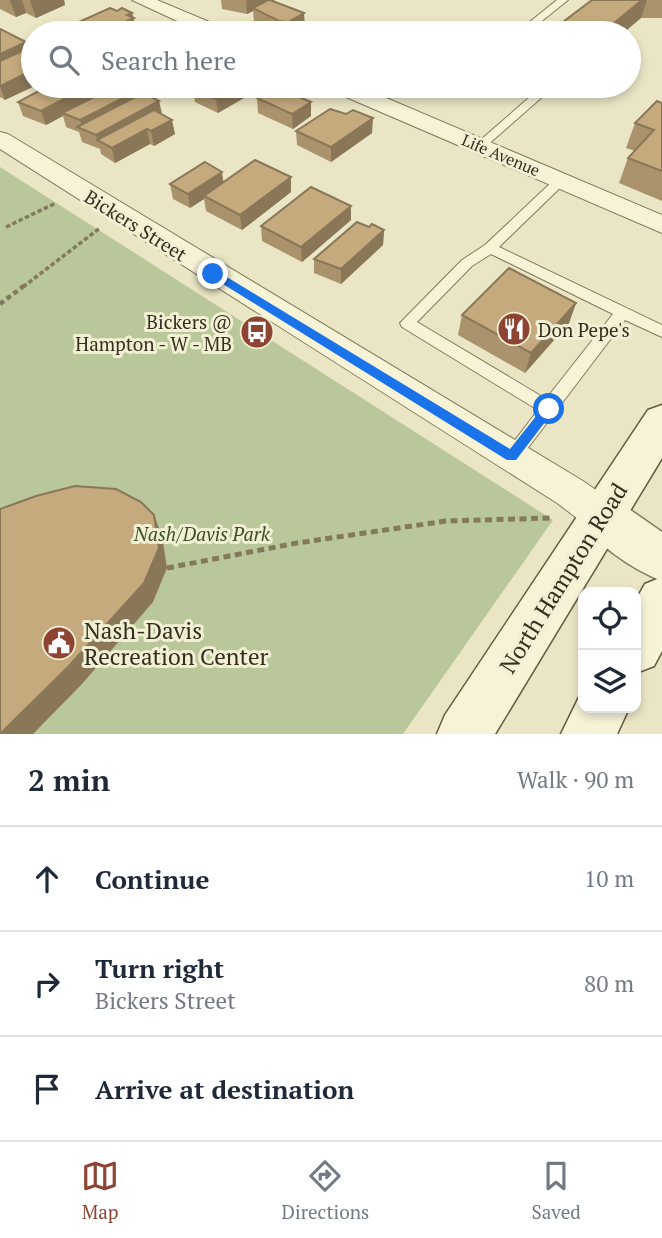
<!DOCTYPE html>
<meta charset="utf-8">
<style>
body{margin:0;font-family:"PT Serif",serif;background:#f6f6f7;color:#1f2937}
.controls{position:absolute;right:21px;bottom:21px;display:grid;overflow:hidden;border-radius:14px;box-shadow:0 4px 10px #0003}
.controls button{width:63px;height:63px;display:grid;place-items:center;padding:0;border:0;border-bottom:2px solid #e0e1e3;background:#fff;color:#1f2937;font:35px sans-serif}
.stop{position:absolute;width:21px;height:21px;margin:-16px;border:5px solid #1a73e8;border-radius:50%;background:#fff}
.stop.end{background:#1a73e8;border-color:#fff;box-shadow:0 2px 7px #0008}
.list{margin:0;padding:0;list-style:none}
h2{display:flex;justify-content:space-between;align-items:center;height:91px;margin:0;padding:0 28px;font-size:30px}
h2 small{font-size:23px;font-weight:400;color:#747a83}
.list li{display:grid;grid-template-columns:46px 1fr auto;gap:21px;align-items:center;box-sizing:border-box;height:105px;padding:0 28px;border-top:2px solid #e0e1e3}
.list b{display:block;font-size:26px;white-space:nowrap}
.list p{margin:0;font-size:23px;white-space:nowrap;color:#747a83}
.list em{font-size:23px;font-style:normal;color:#747a83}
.icon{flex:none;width:38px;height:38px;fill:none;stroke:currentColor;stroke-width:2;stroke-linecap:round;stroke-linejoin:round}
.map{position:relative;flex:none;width:662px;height:734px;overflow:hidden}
.search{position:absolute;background:#fff;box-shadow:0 4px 10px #0003;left:21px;right:21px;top:21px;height:77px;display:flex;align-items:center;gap:18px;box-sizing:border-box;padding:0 24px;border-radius:38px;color:#747a83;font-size:26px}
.sheet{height:406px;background:#fff}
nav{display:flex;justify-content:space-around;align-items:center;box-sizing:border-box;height:98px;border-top:2px solid #e0e1e3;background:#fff;font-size:19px;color:#747a83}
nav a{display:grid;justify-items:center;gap:4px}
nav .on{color:#8d4432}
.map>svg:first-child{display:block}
.green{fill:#b9c79a}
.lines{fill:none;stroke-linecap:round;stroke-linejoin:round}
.service-casing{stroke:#83795d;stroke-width:2}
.minor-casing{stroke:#83795d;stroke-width:2}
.tertiary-casing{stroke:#83795d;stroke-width:3}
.secondary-casing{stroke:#655a40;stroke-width:3}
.path-far2{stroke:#83795d;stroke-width:3.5;stroke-dasharray:4.5 2.5;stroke-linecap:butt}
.path-far1{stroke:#83795d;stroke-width:4.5;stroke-dasharray:5 3.5;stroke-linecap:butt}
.path{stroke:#83795d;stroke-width:5;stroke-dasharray:7 4.5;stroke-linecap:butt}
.service{fill:#f6f3d7;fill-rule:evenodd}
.minor{fill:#f6f3d7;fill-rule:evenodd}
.tertiary{fill:#f6f3d7;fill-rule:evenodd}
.secondary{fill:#f6f3d7;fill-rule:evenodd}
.wall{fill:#a9926c}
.shaded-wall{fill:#8a7758}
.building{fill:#c5aa7e;stroke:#8a7758;stroke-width:2}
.route{fill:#1a73e8}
.labels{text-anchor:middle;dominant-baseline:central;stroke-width:6;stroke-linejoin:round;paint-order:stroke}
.far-street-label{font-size:16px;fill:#352e1f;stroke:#f2f0d4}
.street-label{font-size:19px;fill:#352e1f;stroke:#f2f0d4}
.poi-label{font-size:19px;fill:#352e1f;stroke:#f2f0d4;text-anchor:end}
.park-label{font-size:19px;font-style:italic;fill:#3d4f28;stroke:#f2f0d4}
.near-street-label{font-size:23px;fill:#352e1f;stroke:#f2f0d4}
.near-poi-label{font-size:23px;fill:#352e1f;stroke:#f2f0d4;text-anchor:start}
</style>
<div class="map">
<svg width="662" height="734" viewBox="0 0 662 734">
<rect width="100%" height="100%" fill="#eae6c5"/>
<path class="green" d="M0,167L553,520L403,734H0Z"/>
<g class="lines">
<defs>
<path id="service" d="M557,0H568L527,33H516Z
M534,86H544L541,98L484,148H476V144L532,95Z
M560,177L564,178V184L499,247L662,325V337L625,320L518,461L512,463L506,461L503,456L538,410L402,327L400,323L462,260L485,245L556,178ZM491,254L613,314L546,399L417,322L472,266Z"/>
<path id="minor" d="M132,0H157L226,29L229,33H203Z
M330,86H358L662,215V233L332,91Z
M0,132L8,134L583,481L616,504L621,516L616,528L603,533L590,528L557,503L0,149Z"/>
<path id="tertiary" d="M603,496L619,502L662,532V581C634,570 593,544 580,516L587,502Z"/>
<path id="secondary" d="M662,405V458L495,734H437L445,715L648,410Z
M662,577V651L654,666L636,673V600L645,584Z
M583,689V708H629L617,734H561Z"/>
</defs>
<use href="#service" class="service-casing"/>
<use href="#minor" class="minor-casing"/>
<use href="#tertiary" class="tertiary-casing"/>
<use href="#secondary" class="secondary-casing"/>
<path class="path-far2" d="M6,227L56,203
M23,287L100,228"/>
<path class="path-far1" d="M0,304L25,285"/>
<path class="path" d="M167,568L297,543L446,521L551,518"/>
<use href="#service" class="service"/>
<use href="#minor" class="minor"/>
<use href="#tertiary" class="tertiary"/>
<use href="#secondary" class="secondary"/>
</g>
<path class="wall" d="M0,0H64L65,5L36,18L26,13L16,17L0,9Z
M221,0H275L273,1L305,27L293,33H277L254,21L253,11L247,14L222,9Z
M592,0H662V18H641L623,33H557L559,25Z
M117,11L132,13L137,31L133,33H84L81,21Z
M0,29L26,42L28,49L5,100L0,97Z
M44,86H97L99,94L138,96L159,101L162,114L175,134L154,146L150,144L115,163L101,154L100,149L82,142L79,132L66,127L63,116L46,125L23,116L18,102L45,87Z
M166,86H260L261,88L218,113L195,102L193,90L185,95Z
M257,98L311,102V116L293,129L258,113Z
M662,103V201L619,183L628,158L635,151L626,148L635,123Z
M296,131L372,133L331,162L297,145Z
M223,182L291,192L242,230L206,211L204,199L190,208L173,199L170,184Z
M351,220L302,262L262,241L261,226Z
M369,227L384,230L383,245L341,284L314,273V259Z
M576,303L569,323L525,373L458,335L462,315Z"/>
<path class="shaded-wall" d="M10,0H22L26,13L16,17Z
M30,0H64L65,5L36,18Z
M248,0H275L256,9L253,8V11L247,14L246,1Z
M642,0H647L641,18L623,33H603Z
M132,13L137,31L133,33H101Z
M304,13L305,27L293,33H289L288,22Z
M26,42L31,56L0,70V54Z
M33,70V86H35L5,100L0,86Z
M89,86H97L99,96L62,113L63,116L46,125L41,111Z
M183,86H201L192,87L193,90L185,95Z
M239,86H260L261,88L218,113L216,99Z
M137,91L140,105L83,130L80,120Z
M159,101L162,115L97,140L96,135Z
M311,102V116L293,129L292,114Z
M373,118L372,133L331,162V147Z
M172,120L175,134L154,146L151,131Z
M147,129L150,144L115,163L112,148Z
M222,172L224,186L204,196V199L190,208L188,194Z
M291,177V192L242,230L240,215Z
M351,206V220L302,262L301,247Z
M384,230L383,245L341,284V269Z
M576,303L569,323L525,373L531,353Z
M154,515L162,536L167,568L153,602L82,684L33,734H1Z"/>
<path class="building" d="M268,0H270L304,13L288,22L279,21L253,8Z
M592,0H642L603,32L592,29L587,33H566L559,31L565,27L559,25Z
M110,8L117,11L122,8L132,13L127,15L134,18L101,33H96L87,29L93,26L81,21Z
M0,29L26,42L0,54Z
M347,30L355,33H341Z
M29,48L33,51V70L0,86V61Z
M48,86H89L41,111L18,102Z
M116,86H127L137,91L80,120L62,113Z
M196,86H239L216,99L192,87Z
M276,87L311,102L292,114L257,98Z
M143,93L159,101L96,135L77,127Z
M657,101L662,103V171L628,158L654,130L635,123Z
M330,109L346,114L353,110L373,118L331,147L296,131Z
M154,110L172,120L151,131L147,129L112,148L97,140Z
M255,160L291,177L240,215L204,196Z
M205,162L222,172L188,194L170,184Z
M311,187L351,206L301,247L261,226Z
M357,222L369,227L372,224L384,230L341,269L314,259Z
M509,268L576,303L531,353L462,315Z
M75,486L116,489L141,502L154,515L159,548L144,583L68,667L0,734V509L36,496Z"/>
<path class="route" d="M210,271H217L510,449L544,406L549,405L555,409L516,460H507L210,276Z"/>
<defs>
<symbol id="restaurant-disc" viewBox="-11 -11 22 22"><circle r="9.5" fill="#8d4432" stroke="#f2f0d4"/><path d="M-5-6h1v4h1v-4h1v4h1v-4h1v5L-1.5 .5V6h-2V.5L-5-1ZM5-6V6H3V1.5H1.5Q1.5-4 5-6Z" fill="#fff"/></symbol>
<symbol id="bus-disc" viewBox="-11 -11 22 22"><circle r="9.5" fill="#8d4432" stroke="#f2f0d4"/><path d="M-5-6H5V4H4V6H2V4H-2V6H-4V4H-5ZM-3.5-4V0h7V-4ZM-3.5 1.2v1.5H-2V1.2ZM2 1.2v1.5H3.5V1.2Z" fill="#fff"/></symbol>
<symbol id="civic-disc" viewBox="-11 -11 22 22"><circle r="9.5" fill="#8d4432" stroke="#f2f0d4"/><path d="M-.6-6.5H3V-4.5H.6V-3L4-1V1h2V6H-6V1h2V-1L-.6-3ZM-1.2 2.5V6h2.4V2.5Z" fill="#fff"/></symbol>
</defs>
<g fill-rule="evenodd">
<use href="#restaurant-disc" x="495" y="310" width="38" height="38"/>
<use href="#bus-disc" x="238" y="313" width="38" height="38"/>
<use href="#civic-disc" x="40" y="624" width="38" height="38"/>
</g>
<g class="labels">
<g class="far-street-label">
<text transform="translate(501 155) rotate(23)">Life Avenue</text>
</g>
<g class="street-label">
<text transform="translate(136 225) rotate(32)">Bickers Street</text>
</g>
<g class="poi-label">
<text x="232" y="321">Bickers @<tspan x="232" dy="22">Hampton - W - MB</tspan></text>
<text x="538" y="329" text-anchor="start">Don Pepe's</text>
</g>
<g class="park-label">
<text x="202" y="533">Nash/Davis Park</text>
</g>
<g class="near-street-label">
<text transform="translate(563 578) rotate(-58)">North Hampton Road</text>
</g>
<g class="near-poi-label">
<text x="84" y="630">Nash-Davis<tspan x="84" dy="26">Recreation Center</tspan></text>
</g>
</g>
</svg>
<div class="controls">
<button><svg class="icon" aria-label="locate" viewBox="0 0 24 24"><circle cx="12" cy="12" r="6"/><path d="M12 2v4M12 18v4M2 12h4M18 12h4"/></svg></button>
<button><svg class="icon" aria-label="layers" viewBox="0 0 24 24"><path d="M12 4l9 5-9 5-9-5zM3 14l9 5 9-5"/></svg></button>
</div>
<div class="stop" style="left:549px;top:409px"></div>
<div class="stop end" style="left:213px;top:274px"></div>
<div class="search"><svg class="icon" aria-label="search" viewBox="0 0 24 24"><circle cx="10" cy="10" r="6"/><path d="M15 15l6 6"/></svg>Search here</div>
</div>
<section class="sheet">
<h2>2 min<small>Walk · 90 m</small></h2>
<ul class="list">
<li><svg class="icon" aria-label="ahead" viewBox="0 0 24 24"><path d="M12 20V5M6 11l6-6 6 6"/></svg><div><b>Continue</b></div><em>10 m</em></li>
<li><svg class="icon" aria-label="right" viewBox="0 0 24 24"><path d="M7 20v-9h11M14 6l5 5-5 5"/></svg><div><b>Turn right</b><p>Bickers Street</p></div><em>80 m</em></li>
<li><svg class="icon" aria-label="arrive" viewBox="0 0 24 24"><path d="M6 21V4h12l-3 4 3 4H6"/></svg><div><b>Arrive at destination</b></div></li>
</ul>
</section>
<nav>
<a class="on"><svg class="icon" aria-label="map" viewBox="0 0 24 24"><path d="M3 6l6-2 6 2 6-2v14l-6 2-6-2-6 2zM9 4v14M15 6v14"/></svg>Map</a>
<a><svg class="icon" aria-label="directions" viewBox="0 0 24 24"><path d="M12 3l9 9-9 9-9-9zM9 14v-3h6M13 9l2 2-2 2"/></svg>Directions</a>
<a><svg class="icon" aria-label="saved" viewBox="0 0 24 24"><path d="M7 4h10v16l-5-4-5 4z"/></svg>Saved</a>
</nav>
